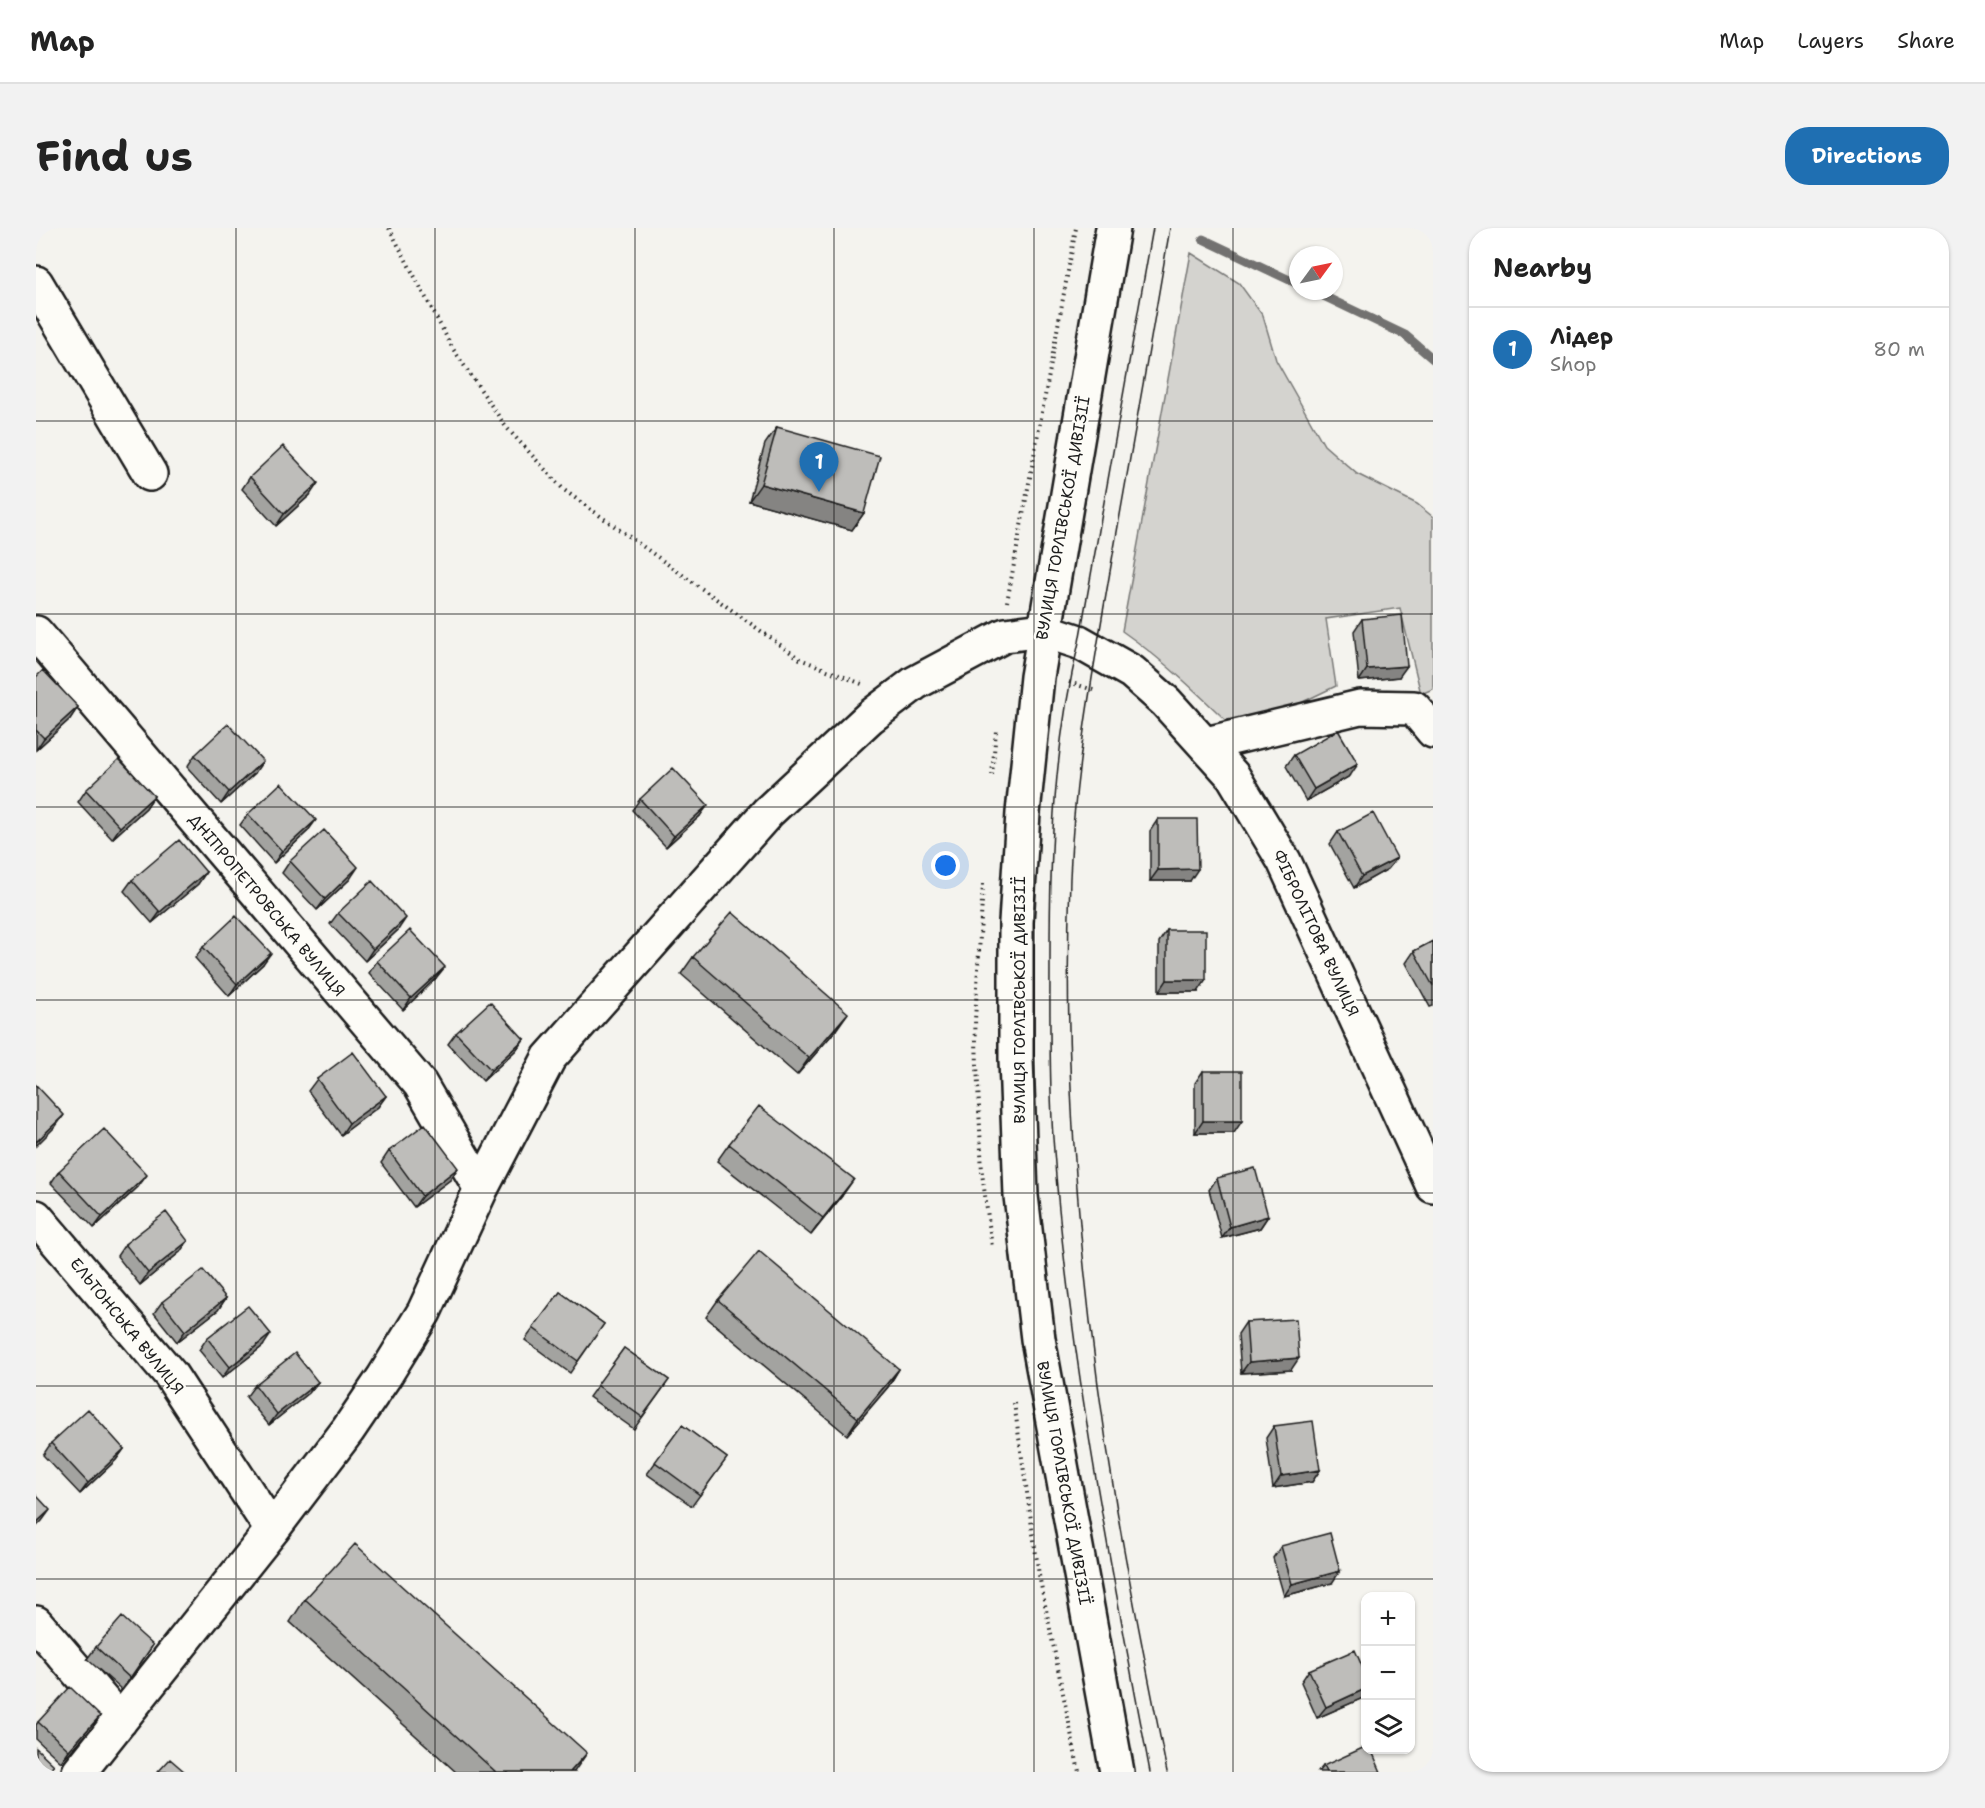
<!DOCTYPE html>
<meta charset="utf-8">
<style>
body{margin:0;font-family:"Shantell Sans",sans-serif;background:#f2f2f2;color:#222}
.controls{position:absolute;right:18px;bottom:18px;display:grid;overflow:hidden;border-radius:12px;box-shadow:0 2px 4px #0004}
.controls button{width:54px;height:54px;display:grid;place-items:center;padding:0;border:0;border-bottom:2px solid #e0e0e0;background:#fff;color:#222;font:30px sans-serif}
.compass{position:absolute;left:1253px;top:18px;width:54px;height:54px;border-radius:50%;background:#fff;box-shadow:0 2px 4px #0004;rotate:57deg}
.you{position:absolute;left:910px;top:638px;width:21px;height:21px;margin:-15px;border:4px solid #fff;border-radius:50%;background:#1a73e8;box-shadow:0 0 0 9px #1a73e833}
.badge{display:grid;place-items:center;width:39px;height:39px;border-radius:50%;background:#1f6fb2;color:#fff;font-size:20px;font-weight:700}
.pin{position:absolute;translate:-50% -50px;filter:drop-shadow(0 2px 3px #0008)}
.pin::after{content:'';position:absolute;top:32px;width:21px;height:18px;background:inherit;clip-path:polygon(0 0,100% 0,50% 100%)}
.list{margin:0;padding:0;list-style:none}
h2{display:flex;justify-content:space-between;align-items:center;height:78px;margin:0;padding:0 24px;font-size:26px}
h2 small{font-size:20px;font-weight:400;color:#767676}
.list li{display:grid;grid-template-columns:39px 1fr auto;gap:18px;align-items:center;box-sizing:border-box;height:84px;padding:0 24px;border-top:2px solid #e0e0e0}
.list b{display:block;font-size:22px;white-space:nowrap}
.list p{margin:0;font-size:20px;white-space:nowrap;color:#767676}
.list em{font-size:20px;font-style:normal;color:#767676}
.icon{flex:none;width:33px;height:33px;fill:none;stroke:currentColor;stroke-width:2;stroke-linecap:round;stroke-linejoin:round}
.map{position:relative;flex:none;width:1397px;height:1544px;overflow:hidden;border-radius:24px}
header{display:flex;align-items:center;gap:36px;box-sizing:border-box;height:84px;padding:0 30px;background:#fff;border-bottom:2px solid #e0e0e0}
header strong{font-size:28px}
nav{display:flex;gap:33px;margin-inline-start:auto;font-size:21px}
.intro{display:flex;align-items:center;justify-content:space-between;box-sizing:border-box;height:144px;padding:0 36px}
h1{margin:0;font-size:42px}
.button{padding:15px 27px;border-radius:24px;background:#1f6fb2;color:#fff;font-size:21px;font-weight:700}
main{display:flex;gap:36px;padding:0 36px}
aside{flex:1;background:#fff;border-radius:24px;box-shadow:0 2px 4px #0004}
.map>svg:first-child{display:block}
.green{fill:#d4d3cf;stroke:#787876;stroke-width:1.5}
.lines{fill:none;stroke-linecap:round;stroke-linejoin:round}
.stream{stroke:#72716f;stroke-width:9}
.minor-casing{stroke:#1c1c1c;stroke-width:38}
.major-casing{stroke:#1c1c1c;stroke-width:38}
.path{stroke:#1c1c1c;stroke-width:4;stroke-dasharray:1.5 4.5;stroke-linecap:butt}
.minor{stroke:#fdfcf7;stroke-width:33}
.major{stroke:#fdfcf7;stroke-width:33}
.tram{stroke:#1c1c1c;stroke-width:1.5}
.wall{fill:#a3a3a0;stroke:#1c1c1c;stroke-width:1.5}
.shaded-wall{fill:#858482;stroke:#1c1c1c;stroke-width:1.5}
.building{fill:#bebdba;stroke:#1c1c1c;stroke-width:1.5}
.grid{fill:none;stroke:#1c1c1c;stroke-width:1.5;stroke-opacity:0.55}
.labels{text-anchor:middle;dominant-baseline:central;stroke-width:5;stroke-linejoin:round;paint-order:stroke}
.street-label{font-size:16px;fill:#1c1c1c;stroke:#fdfcf7}
</style>
<header>
<strong>Map</strong>
<nav><a>Map</a><a>Layers</a><a>Share</a></nav>
</header>
<div class="intro"><h1>Find us</h1><a class="button">Directions</a></div>
<main>
<div class="map">
<svg width="1397" height="1544" viewBox="0 0 1397 1544">
<rect width="100%" height="100%" fill="#f4f3ee"/>
<filter id="ink" filterUnits="userSpaceOnUse"><feTurbulence type="fractalNoise" baseFrequency=".0167" numOctaves="2"/><feDisplacementMap in="SourceGraphic" scale="12" xChannelSelector="R" yChannelSelector="G"/><feConvolveMatrix kernelMatrix="1 2 1 2 8 2 1 2 1" color-interpolation-filters="sRGB"/></filter>
<g filter="url(#ink)">
<path class="green" d="M1155,25L1203,55L1227,88L1240,132L1288,217L1321,246L1381,276L1397,289V461L1385,466L1364,380L1290,391L1300,458L1248,483L1211,513C1171,474 1132,435 1086,403Z"/>
<g class="lines">
<path class="stream" d="M1167,11L1262,56
M1277,63L1369,107L1397,131"/>
<defs>
<path id="minor" d="M0,55L114,246
M0,405L384,856L445,961
M1170,516L1324,479L1378,480L1397,503
M0,989L134,1146L236,1302
M0,1395L84,1493
M43,1544L236,1302L312,1202L348,1149L388,1084L445,961L513,830L732,584L834,489L879,455L969,407L1007,402L1043,414L1096,444L1130,474L1197,548L1248,633L1397,958"/>
<path id="major" d="M1077,0L1001,449L987,585L980,694V831L985,968L1002,1111L1081,1544"/>
</defs>
<use href="#minor" class="minor-casing"/>
<use href="#major" class="major-casing"/>
<path class="path" d="M353,0L417,121L470,199L528,262L764,431L826,456
M971,374L1040,0
M1033,454L1060,463
M956,547L960,503
M947,656L939,792L946,945L956,1019
M978,1175L1003,1347L1043,1544"/>
<use href="#minor" class="minor"/>
<use href="#major" class="major"/>
<path class="tram" d="M1114,1544C1074,1334 1032,1123 1017,910C1013,849 1014,788 1014,727C1014,621 1018,517 1043,414L1117,0
M1131,1544C1114,1457 1096,1370 1081,1282C1046,1073 1026,862 1034,650C1038,543 1058,437 1076,332C1096,221 1115,111 1134,0"/>
</g>
<path class="wall" d="M741,199L828,285L816,302L713,273L729,216Z
M214,249L274,267L240,298L206,261Z
M1326,391L1363,449L1323,453L1318,403Z
M0,449L42,479L34,491L0,522Z
M159,527L219,545L185,576L151,539Z
M1258,527L1314,548L1270,573L1250,538Z
M50,562L118,568L110,580L76,611L42,574Z
M604,571L664,588L630,619L596,582Z
M212,586L272,603L238,635L204,597Z
M1122,591L1154,653H1114V603Z
M1302,604L1361,630L1352,641L1318,660L1294,616Z
M254,633L314,651L281,682L246,645Z
M170,644L162,656L116,695L88,663L96,652Z
M302,685L362,702L329,733L294,696Z
M1131,702L1162,764H1123V714Z
M1397,713V778L1394,779L1370,735L1378,723Z
M167,719L227,736L193,768L159,730Z
M657,729L800,802L761,847L645,746Z
M341,733L400,750L367,782L333,745Z
M420,805L488,811L480,822L447,853L412,816Z
M1167,843L1198,905H1159V855Z
M281,851L350,868L342,879L305,907L272,863Z
M693,916L806,968L775,1007L681,933Z
M353,923L414,952L378,979L345,935Z
M23,943L102,959L58,1000L15,955Z
M1181,950L1232,988L1224,1000L1186,1010L1173,962Z
M89,1016L144,1024L104,1057L81,1028Z
M524,1064L568,1096L534,1145L489,1112Z
M190,1070L182,1082L141,1114L118,1085L126,1074Z
M682,1072L863,1141L852,1159L811,1207L670,1089Z
M1210,1094L1255,1142L1205,1145L1202,1106Z
M171,1110L227,1118L186,1150L163,1122Z
M588,1120L633,1152L598,1201L553,1169Z
M282,1154L273,1165L233,1197L210,1169L219,1157Z
M646,1197L691,1230L656,1278L611,1246Z
M1238,1198L1284,1242L1276,1254L1237,1260L1230,1210Z
M15,1215L88,1221L80,1232L44,1266L7,1227Z
M1245,1318L1296,1355L1248,1368L1237,1330Z
M269,1371L538,1544H420L254,1394Z
M117,1417L86,1462L51,1431L60,1419Z
M1273,1442L1327,1470L1281,1490L1265,1454Z
M64,1488L56,1500L25,1534L0,1511V1497L2,1494Z
M1287,1538L1345,1544H1282Z"/>
<path class="shaded-wall" d="M282,255L274,267L240,298L248,286Z
M725,256L828,285L816,302L713,273Z
M1371,438L1363,449L1323,453L1331,441Z
M42,479L34,491L0,522L8,510Z
M227,533L219,545L185,576L193,564Z
M1322,536L1314,548L1270,573L1278,561Z
M118,568L110,580L76,611L84,599Z
M672,577L664,588L630,619L638,608Z
M280,592L272,603L238,635L246,623Z
M1361,630L1352,641L1318,660L1326,648Z
M322,639L314,651L281,682L289,671Z
M1162,641L1154,653H1114L1122,642Z
M170,644L162,656L116,695L124,684Z
M370,690L362,702L329,733L337,721Z
M235,725L227,736L193,768L201,756Z
M409,739L400,750L367,782L375,770Z
M1131,752H1170L1162,764H1123Z
M812,785L800,802L761,847L773,830Z
M488,811L480,822L447,853L455,842Z
M350,868L342,879L305,907L313,895Z
M28,887L20,898L0,918V914Z
M1167,893H1206L1198,905H1159Z
M422,940L414,952L378,979L386,968Z
M111,947L102,959L58,1000L66,989Z
M818,951L806,968L775,1007L787,990Z
M1232,988L1224,1000L1186,1010L1194,999Z
M152,1013L144,1024L104,1057L112,1045Z
M190,1070L182,1082L141,1114L149,1103Z
M235,1106L227,1118L186,1150L194,1139Z
M1263,1130L1255,1142L1205,1145L1213,1134Z
M863,1141L852,1159L811,1207L822,1190Z
M282,1154L273,1165L233,1197L241,1186Z
M88,1221L80,1232L44,1266L52,1255Z
M1284,1242L1276,1254L1237,1260L1245,1248Z
M14,1282L6,1293L0,1299V1295Z
M1304,1343L1296,1355L1248,1368L1256,1356Z
M1329,1461V1467L1327,1470L1281,1490L1290,1479Z
M64,1488L56,1500L25,1534L33,1522Z
M551,1525L538,1544H534Z"/>
<path class="building" d="M741,199L844,228L828,285L725,256Z
M247,218L282,255L248,286L214,249Z
M1366,387L1371,438L1331,441L1326,391Z
M7,442L42,479L8,510L0,502V449Z
M192,496L227,533L193,564L159,527Z
M1302,502L1322,536L1278,561L1258,527Z
M83,531L118,568L84,599L50,562Z
M637,540L672,577L638,608L604,571Z
M245,555L280,592L246,623L212,586Z
M1337,585L1361,630L1326,648L1302,604Z
M1122,591H1161L1162,641L1122,642Z
M288,602L322,639L289,671L254,633Z
M143,612L170,644L124,684L96,652Z
M336,653L370,690L337,721L302,685Z
M696,684L812,785L773,830L657,729Z
M200,688L235,725L201,756L167,719Z
M374,702L409,739L375,770L341,733Z
M1131,702H1170V752H1131Z
M1397,713V758L1378,723Z
M454,774L488,811L455,842L420,805Z
M317,824L350,868L313,895L281,851Z
M1167,843H1206V893H1167Z
M0,857L28,887L0,914Z
M723,878L818,951L787,990L693,916Z
M389,896L422,940L386,968L353,923Z
M68,901L111,947L66,989L23,943Z
M1219,940L1232,988L1194,999L1181,950Z
M130,984L152,1013L112,1045L89,1016Z
M723,1023L863,1141L822,1190L682,1072Z
M167,1042L190,1070L149,1103L126,1074Z
M524,1064L568,1096L542,1133L497,1100Z
M212,1078L235,1106L194,1139L171,1110Z
M1260,1091L1263,1130L1213,1134L1210,1094Z
M588,1120L633,1152L606,1189L561,1157Z
M259,1125L282,1154L241,1186L219,1157Z
M52,1181L88,1221L52,1255L15,1215Z
M1277,1193L1284,1242L1245,1248L1238,1198Z
M646,1197L691,1230L664,1267L619,1234Z
M0,1267L14,1282L0,1295Z
M1294,1305L1304,1343L1256,1356L1245,1318Z
M319,1316L551,1525L534,1544H460L269,1371Z
M86,1389L117,1417L94,1450L60,1419Z
M1319,1422L1329,1445V1461L1290,1479L1273,1442Z
M34,1459L64,1488L33,1522L2,1494Z
M1329,1519V1521H1335L1345,1544H1290L1287,1538Z
M0,1520L18,1537L12,1544H0Z
M134,1531L149,1544H122Z"/>
</g>
<path class="grid" d="M200,0V1544M399,0V1544M599,0V1544M798,0V1544M998,0V1544M1197,0V1544M0,193H1397M0,386H1397M0,579H1397M0,772H1397M0,965H1397M0,1158H1397M0,1351H1397"/>
<g class="labels">
<g class="street-label">
<text transform="translate(1027 290) rotate(-80)">ВУЛИЦЯ ГОРЛІВСЬКОЇ ДИВІЗІЇ</text>
<text transform="translate(231 677) rotate(50)">ДНІПРОПЕТРОВСЬКА ВУЛИЦЯ</text>
<text transform="translate(1280 705) rotate(65)">ФІБРОЛІТОВА ВУЛИЦЯ</text>
<text transform="translate(983 772) rotate(-90)">ВУЛИЦЯ ГОРЛІВСЬКОЇ ДИВІЗІЇ</text>
<text transform="translate(91 1098) rotate(51)">ЕЛЬТОНСЬКА ВУЛИЦЯ</text>
<text transform="translate(1028 1255) rotate(80)">ВУЛИЦЯ ГОРЛІВСЬКОЇ ДИВІЗІЇ</text>
</g>
</g>
</svg>
<div class="controls">
<button>+</button>
<button>−</button>
<button><svg class="icon" aria-label="layers" viewBox="0 0 24 24"><path d="M12 4l9 5-9 5-9-5zM3 14l9 5 9-5"/></svg></button>
</div>
<svg class="compass" viewBox="-18 -18 36 36"><path d="M0-13l5 13h-10z" fill="#e53935"/><path d="M0 13l5-13h-10z" fill="#767676"/></svg>
<div class="you"></div>
<div class="pin badge" style="left:783px;top:264px">1</div>
</div>
<aside>
<h2>Nearby<small></small></h2>
<ul class="list">
<li><span class="badge">1</span><div><b>Лідер</b><p>Shop</p></div><em>80 m</em></li>
</ul>
</aside>
</main>
